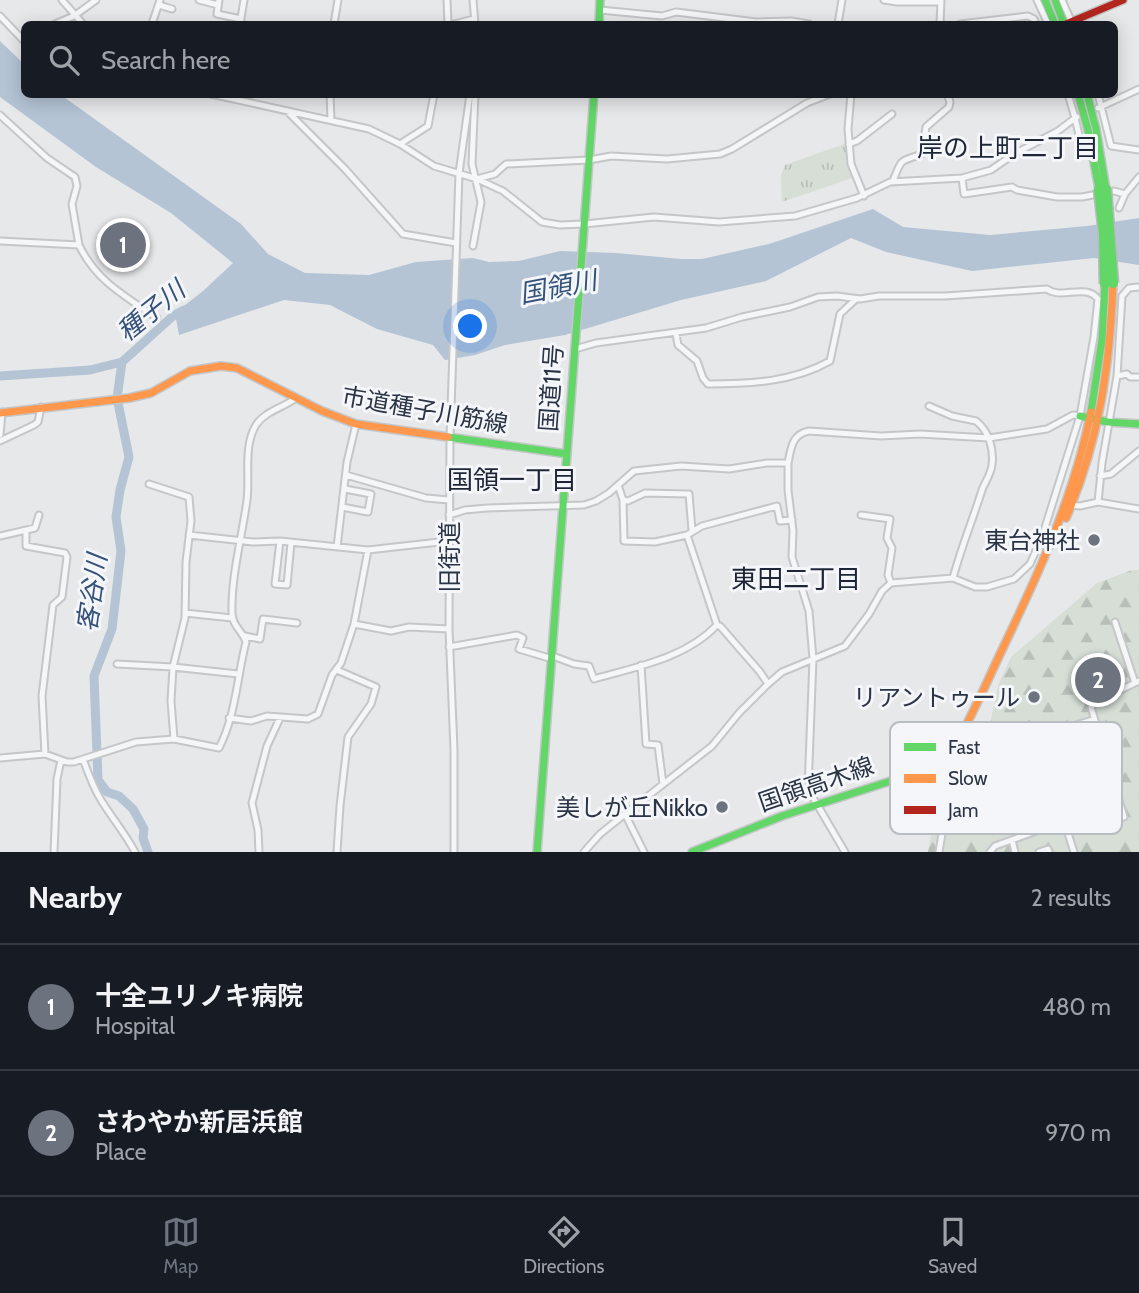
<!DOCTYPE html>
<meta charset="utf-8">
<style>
body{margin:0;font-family:Cabin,"Noto Sans JP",sans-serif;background:#242831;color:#f1f3f6}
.you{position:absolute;left:471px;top:327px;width:24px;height:24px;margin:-18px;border:5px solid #fff;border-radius:50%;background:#1a73e8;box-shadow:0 0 0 10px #1a73e833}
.badge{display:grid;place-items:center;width:46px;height:46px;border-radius:50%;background:#6c737f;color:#fff;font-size:23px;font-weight:700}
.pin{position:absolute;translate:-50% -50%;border:4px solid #fff;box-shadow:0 2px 7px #0006}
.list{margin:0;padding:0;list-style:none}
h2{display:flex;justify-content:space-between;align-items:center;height:91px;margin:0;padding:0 28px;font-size:30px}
h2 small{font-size:23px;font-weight:400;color:#9ea1a6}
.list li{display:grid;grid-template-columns:46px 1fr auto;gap:21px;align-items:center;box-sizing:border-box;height:126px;padding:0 28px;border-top:2px solid #363941}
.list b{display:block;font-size:26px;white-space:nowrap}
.list p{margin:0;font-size:23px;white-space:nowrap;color:#9ea1a6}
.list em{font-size:23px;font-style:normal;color:#9ea1a6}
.icon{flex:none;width:38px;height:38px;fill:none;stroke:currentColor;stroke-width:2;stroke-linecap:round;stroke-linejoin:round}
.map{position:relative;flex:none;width:1139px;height:852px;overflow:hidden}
.search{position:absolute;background:#171b24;box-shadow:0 4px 18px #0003;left:21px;right:21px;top:21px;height:77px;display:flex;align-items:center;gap:18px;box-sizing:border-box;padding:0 24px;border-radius:10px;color:#9ea1a6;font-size:26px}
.sheet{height:343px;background:#171b24}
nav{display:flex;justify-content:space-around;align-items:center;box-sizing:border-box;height:98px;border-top:2px solid #363941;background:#171b24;font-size:19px;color:#9ea1a6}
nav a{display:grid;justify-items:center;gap:4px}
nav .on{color:#6c737f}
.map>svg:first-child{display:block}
.grass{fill:url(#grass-tufts)}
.forest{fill:url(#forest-firs)}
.water{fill:#b4c4d5}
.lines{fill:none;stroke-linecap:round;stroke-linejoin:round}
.river{stroke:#b4c4d5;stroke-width:9}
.street-casing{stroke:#c4c6c8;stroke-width:9}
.fast-casing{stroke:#c4c6c8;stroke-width:10}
.slow-casing{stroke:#c4c6c8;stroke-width:10}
.jam-casing{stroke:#c4c6c8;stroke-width:10}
.street{stroke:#f5f6f7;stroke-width:5}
.fast{stroke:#63d668;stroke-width:7}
.slow{stroke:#ff974d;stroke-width:7}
.jam{stroke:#b3261e;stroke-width:7}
.fast-bridge-casing{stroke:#b8bbbf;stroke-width:13;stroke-linecap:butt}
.fast-bridge{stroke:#63d668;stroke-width:10}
.poi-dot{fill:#6c737f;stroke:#f4f6f9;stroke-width:2.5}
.labels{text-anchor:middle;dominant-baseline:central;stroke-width:6;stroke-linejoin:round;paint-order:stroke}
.street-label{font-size:24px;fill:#2b3445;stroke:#f4f6f9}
.poi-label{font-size:24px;fill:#2b3445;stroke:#f4f6f9;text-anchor:end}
.neighbourhood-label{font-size:26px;fill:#1d2536;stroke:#f4f6f9}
.water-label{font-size:26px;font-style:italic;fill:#34527a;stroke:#f4f6f9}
.key{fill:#f4f6f9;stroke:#b8bcc3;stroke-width:2}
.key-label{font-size:19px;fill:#2b3445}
</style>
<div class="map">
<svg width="1139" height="852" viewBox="0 0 1139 852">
<defs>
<pattern id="grass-tufts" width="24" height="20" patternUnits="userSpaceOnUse" patternTransform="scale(1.75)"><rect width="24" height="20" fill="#d6ded6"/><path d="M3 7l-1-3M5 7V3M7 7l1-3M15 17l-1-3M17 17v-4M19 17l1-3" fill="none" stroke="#b8bfb9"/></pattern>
<pattern id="forest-firs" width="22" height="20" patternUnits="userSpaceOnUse" patternTransform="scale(1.75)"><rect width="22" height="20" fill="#d6ded6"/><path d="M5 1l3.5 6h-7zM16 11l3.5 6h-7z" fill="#b8bfb9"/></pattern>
</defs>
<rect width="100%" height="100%" fill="#e6e8ea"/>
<path class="grass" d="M847,143L850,170L855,177L782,202L781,175L785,165Z"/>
<path class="forest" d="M1132,570H1139V852H928L935,813L960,759L987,737L999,683L1011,657L1097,583Z"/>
<path class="water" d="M0,41L24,64V94L61,95L241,224L268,254L305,273L369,275L416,262L473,258L489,262L519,261L560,251L616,253L681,259H702L769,244L873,209L903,227L990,235L1087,226L1139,218V265L1094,258L972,271L886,252L851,238L766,281L681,300L565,335L505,345L475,355L445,360L433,345L377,329L330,305L284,300L179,335L175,313L203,291L233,263L171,213L96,167L0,97Z"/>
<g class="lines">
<path class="river" d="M122,362L117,398L129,457L120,490L116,517L121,551L112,629L94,676L98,780L107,792L119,796L133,809L144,829L143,838L148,852
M0,376L90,370L122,362L173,316L184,310"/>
<defs>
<path id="street" d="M62,0L83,24
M199,0L218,5
M219,0L217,14L241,19
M447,0L448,24
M473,0L475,24
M884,0L897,2H941
M1037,0L1048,24
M1062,0L1072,23
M159,5L172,9
M600,10L662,16L676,12L756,22L791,21L809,24
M0,16L24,41
M55,24L74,16L96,0
M152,24L160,0
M240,24L244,0
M334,24L338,0
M454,24L474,19
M838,24L842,0
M940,24L941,0
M960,24L1028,16L1034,19L1036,24
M211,94L369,129L400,144L434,166L477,179L495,174L506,164L589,160L611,156L667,159L720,154L732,149L807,103L830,94
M330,94L331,120
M851,94L848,129L851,164L864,196
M1068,94L1075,118L1077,117
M1098,94L1111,146L1139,150
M1098,108L1139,89
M287,111L345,169L403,234L456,243
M0,115L47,158L75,177L77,186L72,204L79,245
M400,144L428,126L434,94
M849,144L857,141L892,114
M962,178L964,194L1012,187L1017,190L1057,197H1082L1114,191L1125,194L1139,177
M477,179L503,191L542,222L560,225L584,224L654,217L719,222L795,216L857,198L890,182L962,178L991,170L1014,154L1058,131L1075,118L1083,152H1087
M893,181C902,158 899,162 922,154L926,127L949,107L950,102L947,94
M1119,208L1125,194
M0,241L79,245C96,281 125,296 157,318
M473,246L481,202L472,164L475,94
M1139,287L1129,288L1122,296L1117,376L1102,463L1098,502L1139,509
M676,334L678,345L697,361L703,378L708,384C750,384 793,382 830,361L840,314L856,299
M575,349L596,343L706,328L742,317L790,307L818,297L837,296L860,299L879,296H945L1047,289C1061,300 1086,283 1098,299L1094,337L1080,416L1042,537L1030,564L1014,579L987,587H975L953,578L891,583L882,591L869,614L845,646L782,672L768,684L739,713L712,746L625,814L600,834L584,852
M1117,376L1127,374L1130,377H1139
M929,406L952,416L976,421C989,431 994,449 992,465C991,474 985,482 982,490C973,519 961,548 953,578
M0,435L2,412
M0,441L34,425L38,422L41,407
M788,463V490L793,531L792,557L809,611L813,659L808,789L845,852
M346,475L426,498L449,500
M1100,476L1111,474L1139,451
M149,484L189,497L191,521L186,562L185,618L173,667L171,701L174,739
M618,485L623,500L628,501L645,493L689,494L692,530
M623,500L624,541L655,542L687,535
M1070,505L1080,506L1098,502
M342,507L368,512L371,494L345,489
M449,515L465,510L487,508L584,505L596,501L609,493L634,471L681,466L729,469L767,463H788C791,448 792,434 809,431L881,436L920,434L989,438L1047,429L1073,415L1080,416
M861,515L890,519L887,538L892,548L888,575L891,583
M26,531V546L65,553L67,557L62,597L53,605L42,696L45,754
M189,535L253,542L280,541L368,550L448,541
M0,536L35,528L39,515
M280,541L275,584L287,585L291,543
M337,547L347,462L356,424
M185,613L232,618
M1115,622L1135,683
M354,624L391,631L409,627L449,629
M717,625L687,535L702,526L777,506L780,521L792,520
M245,636L260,639L263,619L297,623
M449,647L517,635L523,638L519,649L549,658L553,656L574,664L589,666L594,679C636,667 686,658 717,625L720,626L760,672L768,684
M117,664L173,667L238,674
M641,665L646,744L658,745L663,784
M337,670L376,687L371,704L348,737L340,806L337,852
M229,718L251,721L267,716L308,719L318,714L332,675L341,663L354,624L368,550
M1037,737L1074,852
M0,758L45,754L67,762H74L136,742L174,739L219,748C236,715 237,677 246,642C243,631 232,626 232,613C231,576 242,537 247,500C250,477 243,446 256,425C265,411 283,408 296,398
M83,759C88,773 93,787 101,800C112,818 125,833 135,852
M931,768L943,788L951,795
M625,814L644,852
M1124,817L1091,707L1096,702L1139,681
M1012,840L1015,852
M54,852L57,779L61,760
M259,852L258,830L252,803L267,746L280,718
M454,852V750L449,629L450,438L459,173L470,94
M939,852C943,827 949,784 966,765C979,750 1070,727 1093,720
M990,852L995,846L1064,821
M1039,852L1048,849L1049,852"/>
<path id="fast" d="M1045,0L1055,24
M1055,0L1064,24
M599,24L600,0
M1078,94L1088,130L1099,189
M1087,94L1096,129L1106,189
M1091,412L1102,340L1105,284
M1080,416L1108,422L1139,424
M448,437L567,454
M537,852L594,94
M692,852L782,816L931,768L951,753"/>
<path id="slow" d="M0,413L129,398L151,393L190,371L221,366L237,368L322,411L356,424L448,437
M1066,518C1099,442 1110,365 1113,283
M951,753C970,721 985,686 1001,652C1038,575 1074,497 1091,412"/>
<path id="jam" d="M1066,24L1123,0"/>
</defs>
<use href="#street" class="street-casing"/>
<use href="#fast" class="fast-casing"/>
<use href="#slow" class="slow-casing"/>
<use href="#jam" class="jam-casing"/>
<use href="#street" class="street"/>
<use href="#fast" class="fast"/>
<use href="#slow" class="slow"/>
<use href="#jam" class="jam"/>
<defs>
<path id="fast-bridge" d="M1099,189L1104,234L1105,284
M1106,189L1113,283"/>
</defs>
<use href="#fast-bridge" class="fast-bridge-casing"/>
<use href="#fast-bridge" class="fast-bridge"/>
</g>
<g class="poi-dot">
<circle cx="1094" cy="540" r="7"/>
<circle cx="1034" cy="697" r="7"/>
<circle cx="722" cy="807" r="7"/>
</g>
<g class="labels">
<g class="street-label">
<text transform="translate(551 388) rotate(-86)">国道11号</text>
<text transform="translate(425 410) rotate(10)">市道種子川筋線</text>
<text transform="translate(449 557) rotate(-90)">旧街道</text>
<text transform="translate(816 784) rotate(-19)">国領高木線</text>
</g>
<g class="poi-label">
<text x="1080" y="540">東台神社</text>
<text x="1020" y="697">リアントゥール</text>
<text x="708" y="807">美しが丘Nikko</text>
</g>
<g class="neighbourhood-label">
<text x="1008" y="148">岸の上町二丁目</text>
<text x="512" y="480">国領一丁目</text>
<text x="796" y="579">東田二丁目</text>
</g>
<g class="water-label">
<text transform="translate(558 287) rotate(-11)">国領川</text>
<text transform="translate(151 311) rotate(-39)">種子川</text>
<text transform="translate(92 593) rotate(-82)">客谷川</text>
</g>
</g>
<rect x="890" y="722" width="232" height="112" rx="10" class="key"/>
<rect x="904" y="743" width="32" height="8" fill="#63d668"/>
<rect x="904" y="774" width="32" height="9" fill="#ff974d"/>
<rect x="904" y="806" width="32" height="8" fill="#b3261e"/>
<g class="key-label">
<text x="948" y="754">Fast</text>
<text x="948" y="785">Slow</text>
<text x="948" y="817">Jam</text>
</g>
</svg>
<div class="you"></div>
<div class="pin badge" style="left:123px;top:245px">1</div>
<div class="pin badge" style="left:1098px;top:680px">2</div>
<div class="search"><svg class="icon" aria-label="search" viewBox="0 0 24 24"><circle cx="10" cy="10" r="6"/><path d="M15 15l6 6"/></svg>Search here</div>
</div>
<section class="sheet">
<h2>Nearby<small>2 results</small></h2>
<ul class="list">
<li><span class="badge">1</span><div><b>十全ユリノキ病院</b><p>Hospital</p></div><em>480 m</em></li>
<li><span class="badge">2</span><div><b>さわやか新居浜館</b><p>Place</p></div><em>970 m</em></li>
</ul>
</section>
<nav>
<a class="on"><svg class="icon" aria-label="map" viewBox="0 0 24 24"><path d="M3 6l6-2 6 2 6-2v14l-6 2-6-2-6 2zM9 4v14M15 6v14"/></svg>Map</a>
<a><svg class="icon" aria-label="directions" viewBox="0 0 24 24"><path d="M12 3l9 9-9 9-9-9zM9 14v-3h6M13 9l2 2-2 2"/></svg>Directions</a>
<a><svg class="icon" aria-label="saved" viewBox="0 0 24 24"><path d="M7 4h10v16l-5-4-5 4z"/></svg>Saved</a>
</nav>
